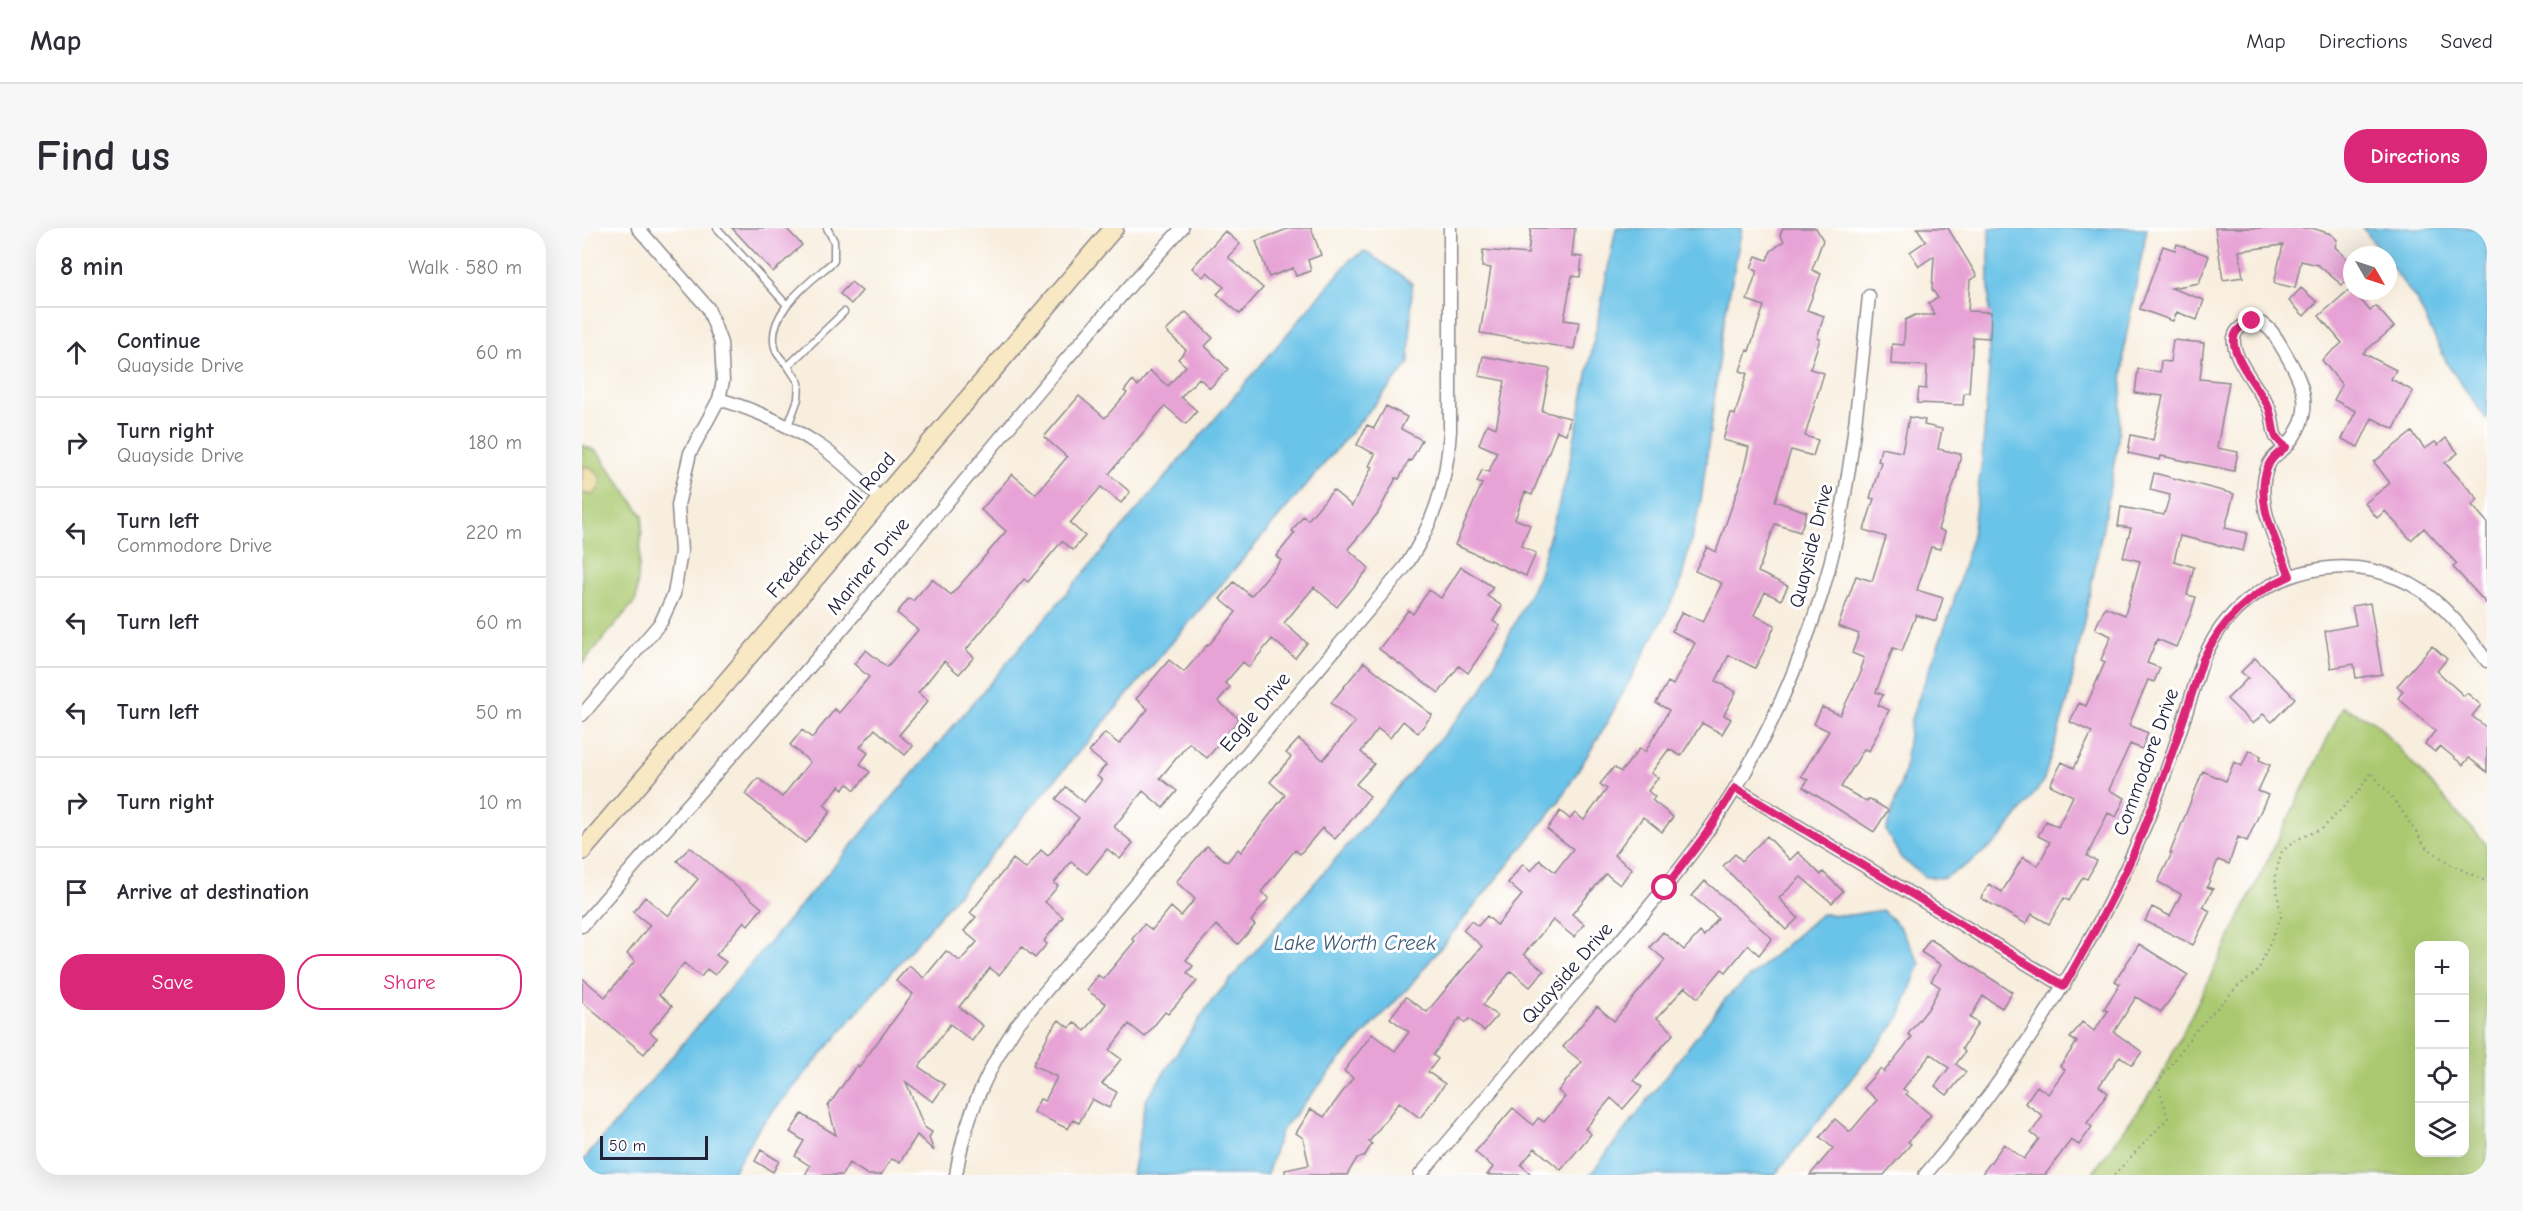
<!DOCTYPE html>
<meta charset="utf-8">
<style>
body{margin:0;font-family:"Comic Neue",sans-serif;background:#f7f7f7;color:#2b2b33}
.controls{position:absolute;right:18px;bottom:18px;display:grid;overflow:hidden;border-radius:12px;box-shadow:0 6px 24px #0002}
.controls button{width:54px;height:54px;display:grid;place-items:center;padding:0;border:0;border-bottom:2px solid #e1e1e2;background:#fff;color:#2b2b33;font:30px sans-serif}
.compass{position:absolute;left:1761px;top:18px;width:54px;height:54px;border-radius:50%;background:#fff;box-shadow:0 6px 24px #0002;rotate:129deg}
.scale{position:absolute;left:18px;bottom:15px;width:108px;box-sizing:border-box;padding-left:6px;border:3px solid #22223b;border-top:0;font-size:16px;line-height:21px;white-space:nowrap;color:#22223b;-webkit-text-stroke:4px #fff;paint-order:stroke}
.stop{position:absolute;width:18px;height:18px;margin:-14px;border:4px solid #db2777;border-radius:50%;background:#fff}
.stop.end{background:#db2777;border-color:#fff;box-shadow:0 2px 6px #0008}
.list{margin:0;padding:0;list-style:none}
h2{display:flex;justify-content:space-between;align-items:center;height:78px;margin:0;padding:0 24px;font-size:26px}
h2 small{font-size:20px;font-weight:400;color:#7c7c81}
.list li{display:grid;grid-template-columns:39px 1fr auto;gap:18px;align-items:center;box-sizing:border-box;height:90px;padding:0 24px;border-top:2px solid #e1e1e2}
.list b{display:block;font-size:22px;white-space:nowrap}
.list p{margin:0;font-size:20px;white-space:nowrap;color:#7c7c81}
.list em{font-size:20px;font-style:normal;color:#7c7c81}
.actions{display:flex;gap:12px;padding:18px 24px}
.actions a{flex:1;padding:14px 0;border:2px solid #db2777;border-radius:24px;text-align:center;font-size:21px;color:#db2777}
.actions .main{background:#db2777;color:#fff}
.icon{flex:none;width:33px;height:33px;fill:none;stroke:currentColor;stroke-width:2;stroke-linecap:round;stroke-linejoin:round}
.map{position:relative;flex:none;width:1905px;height:947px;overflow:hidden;border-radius:24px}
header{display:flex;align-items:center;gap:36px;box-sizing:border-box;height:84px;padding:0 30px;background:#fff;border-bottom:2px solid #e1e1e2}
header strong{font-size:28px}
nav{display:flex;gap:33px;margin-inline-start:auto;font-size:21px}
.intro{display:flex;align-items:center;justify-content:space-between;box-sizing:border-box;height:144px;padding:0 36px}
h1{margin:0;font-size:42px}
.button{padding:15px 27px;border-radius:24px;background:#db2777;color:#fff;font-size:21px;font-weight:700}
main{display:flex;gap:36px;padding:0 36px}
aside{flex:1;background:#fff;border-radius:24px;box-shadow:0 6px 24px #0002}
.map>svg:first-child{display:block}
.green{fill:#aac970;stroke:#667656;stroke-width:1.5;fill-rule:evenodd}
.sand{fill:#eeda9e;stroke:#887e6c;stroke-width:1.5}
.water{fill:#6bc3e8;stroke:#467292;stroke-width:1.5}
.building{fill:#e7a3d6}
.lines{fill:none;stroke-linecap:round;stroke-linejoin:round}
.lane-casing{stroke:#8d888c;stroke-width:9}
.street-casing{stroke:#8d888c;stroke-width:15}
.secondary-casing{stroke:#8d888c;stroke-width:21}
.path{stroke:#8d888c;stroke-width:2;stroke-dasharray:1.5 4.5;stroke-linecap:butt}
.lane{stroke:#fff;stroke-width:6}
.street{stroke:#fff;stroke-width:12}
.secondary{stroke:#f8e8c3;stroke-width:18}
.route{stroke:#db2777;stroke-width:8}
.labels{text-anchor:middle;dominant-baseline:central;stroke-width:6;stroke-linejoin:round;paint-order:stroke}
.street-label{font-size:20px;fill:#22223b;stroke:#fff}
.water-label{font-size:21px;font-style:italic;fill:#3c5a78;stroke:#fff}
</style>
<header>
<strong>Map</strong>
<nav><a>Map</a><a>Directions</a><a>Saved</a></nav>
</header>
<div class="intro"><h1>Find us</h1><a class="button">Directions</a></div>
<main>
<aside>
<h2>8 min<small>Walk · 580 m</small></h2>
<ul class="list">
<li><svg class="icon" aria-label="ahead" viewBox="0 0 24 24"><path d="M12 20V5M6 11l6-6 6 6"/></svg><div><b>Continue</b><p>Quayside Drive</p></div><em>60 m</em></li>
<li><svg class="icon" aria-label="right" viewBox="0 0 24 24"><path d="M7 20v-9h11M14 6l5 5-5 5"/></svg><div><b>Turn right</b><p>Quayside Drive</p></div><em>180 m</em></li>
<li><svg class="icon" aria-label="left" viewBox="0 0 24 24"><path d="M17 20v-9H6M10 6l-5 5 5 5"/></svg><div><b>Turn left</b><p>Commodore Drive</p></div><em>220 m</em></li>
<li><svg class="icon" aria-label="left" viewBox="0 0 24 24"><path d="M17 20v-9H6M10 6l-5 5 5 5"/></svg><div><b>Turn left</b></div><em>60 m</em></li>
<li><svg class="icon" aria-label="left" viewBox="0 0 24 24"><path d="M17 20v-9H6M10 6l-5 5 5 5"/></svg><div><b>Turn left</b></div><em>50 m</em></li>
<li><svg class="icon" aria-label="right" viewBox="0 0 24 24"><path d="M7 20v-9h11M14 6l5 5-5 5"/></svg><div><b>Turn right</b></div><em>10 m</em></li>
<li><svg class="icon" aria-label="arrive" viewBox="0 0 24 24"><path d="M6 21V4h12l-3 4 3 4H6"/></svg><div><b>Arrive at destination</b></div></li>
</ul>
<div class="actions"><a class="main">Save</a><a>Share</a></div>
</aside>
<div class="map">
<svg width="1905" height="947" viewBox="0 0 1905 947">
<rect width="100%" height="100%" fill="#fff"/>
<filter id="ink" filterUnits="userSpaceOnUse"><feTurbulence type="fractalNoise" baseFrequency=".0167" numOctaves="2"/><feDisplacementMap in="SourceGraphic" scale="12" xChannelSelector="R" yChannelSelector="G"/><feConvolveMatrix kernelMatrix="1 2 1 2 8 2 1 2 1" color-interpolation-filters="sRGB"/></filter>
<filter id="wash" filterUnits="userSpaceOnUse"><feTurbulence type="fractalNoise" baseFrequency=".008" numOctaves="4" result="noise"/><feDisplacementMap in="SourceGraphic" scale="24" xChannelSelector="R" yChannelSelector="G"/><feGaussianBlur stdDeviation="1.35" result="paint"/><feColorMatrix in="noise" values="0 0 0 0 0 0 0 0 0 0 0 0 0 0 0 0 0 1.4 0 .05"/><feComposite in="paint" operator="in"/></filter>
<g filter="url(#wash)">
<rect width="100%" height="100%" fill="#f8eede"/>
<path class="green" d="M0,217L16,224L61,288L54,372L0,436Z
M1761,479L1793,494L1905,617V947H1509L1576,855ZM1838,718H1882V924H1838Z"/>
<path class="sand" d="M0,239H8L18,248V259L11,267L0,265Z"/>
<path class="water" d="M1034,0H1160L1143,88L1119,273L1097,361L1018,507L976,575L826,760L759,831L699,903L685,947H550L564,872L628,775L899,464L956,348L985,248Z
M1407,0H1565L1543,114L1536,213L1521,299L1486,472L1461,554L1418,611L1386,636L1362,650L1343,649L1319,630L1304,603L1322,545L1329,491L1369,383L1390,307L1400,232L1407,144Z
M1781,0H1905V192L1866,137L1835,73L1806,34V27H1801Z
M783,23L830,55L827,136L176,901L149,947H0V934L769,31Z
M1300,682L1317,698L1338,735L1317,791L1193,947H1008L1144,770L1239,686L1269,687Z"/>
<g id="blocks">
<path class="building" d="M150,0H204L220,17L191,44Z
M708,0H729L739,27L726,32L729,43L714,48L711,40L687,49L674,13Z
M949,0H993L990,28L1000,29L998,49L990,48L982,92L997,94L992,121L898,105L909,40L900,39L901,22L946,26Z
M1201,0H1234L1241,12L1230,42L1239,46L1225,82L1242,88L1235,110L1238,111L1228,141L1242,145L1223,208L1236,212L1231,228L1209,222L1193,273L1225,284L1218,304L1193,296L1176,344L1206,358L1199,372L1183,364L1172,387L1193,397L1181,425L1173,440L1147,427L1134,453L1154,464L1142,487L1149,491L1140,506L1120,495L1099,528L1087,521L1069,545L1076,550L1066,563L1073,569L1070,572L1091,589L1080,604L1061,589L1032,627L1050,641L1038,657L1024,646L990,686L1002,696L992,709L971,692L942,726L962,743L948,759L929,743L901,777L915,788L902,803L887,791L883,795L878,790L851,827L856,831L846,844L863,856L838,890L817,874L787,914L790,916L782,929L775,930L765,947H703V942L727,937L721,910L714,905L729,881L742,889L771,850L762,843L790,806L813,823L827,804L808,790L824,769L845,784L900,718L881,702L889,693L896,698L905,688L915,697L940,667L926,655L941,636L949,643L958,632L973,644L991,621L965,601L978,583L988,591L993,585L1002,592L1025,561L1018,556L1032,539L1039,544L1058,520L1063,524L1087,482L1074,475L1086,454L1091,457L1113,415L1090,403L1100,384L1121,394L1140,355L1113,343L1125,319L1134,324L1160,249L1167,219L1141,212L1149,185L1153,187L1165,145L1158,143L1165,122L1167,123L1182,78L1165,72L1175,43L1169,40L1174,28L1185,32L1189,23L1202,13L1198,7Z
M1335,0H1366L1395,48L1388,52L1386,83L1409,84L1408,110L1391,109L1387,165H1382L1381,177L1335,175L1337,160L1344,161L1345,138L1309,136L1310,116L1322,117L1323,92L1333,87H1353L1346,75L1356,70L1350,61L1352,28L1337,38L1328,24L1344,13Z
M1633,0H1730L1749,6L1755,12L1753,19L1770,35V47L1760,57L1736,37L1719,33L1713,60L1692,55L1701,17L1657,23L1661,49L1641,52Z
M643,3L658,16L646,29L681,60L658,86L635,66L642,59L625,44L621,49L610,40Z
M1595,16L1627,28L1617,55L1589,60L1622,72L1615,92L1595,84L1591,93L1558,81L1581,18L1593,22Z
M269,54L280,63L269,76L258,66Z
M1719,60L1735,74L1722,88L1707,73Z
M1769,60L1788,83L1794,78L1812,99L1781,125L1814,142L1809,151L1831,163L1812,201L1790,190L1776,219L1760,211L1774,183L1752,172L1760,157L1740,132L1760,115L1737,88Z
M604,84L631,110L623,118L646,141L628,160L617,150L599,169L615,183L604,196L583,178L527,246L548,264L539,275L519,259L488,295L503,308L491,322L480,313L446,354L442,351L384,422L392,429L377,446L362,433L336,465L346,473L317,507L331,518L323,527L293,501L278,519L286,525L278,536L288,544L273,562L266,556L261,561L257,558L242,577L249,583L223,615L163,566L176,550L200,569L228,534L208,517L220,502L230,510L253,481L257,485L287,449L272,436L284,422L305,439L336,402L315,385L327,370L331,373L350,351L369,367L393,340L424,303L399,282L430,246L454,266L485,229L462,209L497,168L523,190L545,165L542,163L550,153L556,158L568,143L586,158L604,138L596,131L604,122L584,103Z
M1591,112L1622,115L1618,151L1647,154L1635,220L1656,224L1652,243L1579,228L1578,232L1546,225L1549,207L1571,212L1581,168L1553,165L1556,141L1578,144L1579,133L1588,134Z
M901,128L968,141L960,183L988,190L984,206L975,203L950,267L943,264L933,291L948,297L939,318L954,325L944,348L873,317L900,256L895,254L900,242L907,244L915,224L897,216L905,196L914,200L923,153L897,148Z
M804,178L825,189L819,201L840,212L829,233L827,232L817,251L814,250L796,285L766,321L787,340L755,379L732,359L702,395L725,415L713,430L690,411L667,439L661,434L643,455L648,459L636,473L657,491L637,516L625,530L607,515L578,550L595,563L581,580L561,563L532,599L551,615L538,631L525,621L505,646L489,634L472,655L476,658L463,674L481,689L462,713L465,716L453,730L440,719L417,747L408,740L377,779L401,798L390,813L368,796L337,839L363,857L351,874L324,854L342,899L350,904L347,910L352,923L335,907L318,934L309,931L299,947H286L267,935L260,947H223L228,938L213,928L222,913L208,904L220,886L254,907L246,878L275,837L277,839L331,766L314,753L327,738L342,750L364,723L378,733L395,714L382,703L394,689L388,685L431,631L444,641L459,622L466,628L497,590L474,571L484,559L502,574L520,552L515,548L524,537L507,524L523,505L537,516L566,481L554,471L587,432L602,444L625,417L626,418L654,384L638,371L652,354L669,368L699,332L694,328L713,305L710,303L721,288L726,292L751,262L770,278L790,239L787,238L793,226L775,217L785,197L792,200Z
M1327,189L1343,192L1342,197L1360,201L1356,221L1379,226L1374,250L1356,301L1363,304L1358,321L1349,319L1335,362L1361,370L1354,393L1334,387L1320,423L1311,420L1294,464L1301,467L1296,477L1307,482L1287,523L1282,521L1259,559L1285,574L1287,571L1306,582L1292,604L1221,559L1226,552L1219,548L1247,503L1232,496L1240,479L1258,487L1280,442L1278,441L1282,430L1270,425L1277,406L1256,398L1274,348L1290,353L1304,309L1282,302L1292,271L1288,270L1299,234L1296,233L1299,220L1320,224Z
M1830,204L1843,221L1853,214L1856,217L1864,210L1876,225L1863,235L1896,271L1890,277L1905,294V376L1871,339L1875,336L1842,300L1829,312L1803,283L1795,290L1783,275L1808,255L1792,234Z
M1572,245L1652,266L1643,300L1665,305L1661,323L1598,308L1592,333L1612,339L1605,367L1614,369L1609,385L1594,419L1575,411L1565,435L1578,440L1572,454L1566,452L1547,497L1566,505L1560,521L1548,516L1527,562L1543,570L1534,589L1526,585L1505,628L1515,633L1505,651L1501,649L1487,673L1482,670L1467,696L1450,686L1444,696L1399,670L1407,656L1420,664L1441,629L1456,638L1468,614L1456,608L1464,593L1476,599L1491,568L1468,557L1480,534L1492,540L1510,504L1488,494L1497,475L1504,478L1523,434L1519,432L1529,408L1513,401L1523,379L1543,387L1558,333L1541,329L1549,300L1536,298L1539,279L1582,287L1588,267L1568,262Z
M879,339L911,359L905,368L920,378L911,393L918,398L886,445L877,438L857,465L797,421L826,382L831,386L847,362L859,370Z
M1788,375L1800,446L1774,450L1772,436L1749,440L1743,403L1774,397L1770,378Z
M1850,418L1865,431L1855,443L1882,468L1885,465L1899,477L1890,488L1905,500V544L1887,530L1881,537L1858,518L1853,524L1843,516L1853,503L1816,470L1821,463L1815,458Z
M1673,430L1713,470L1690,494L1681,486L1671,496L1645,471L1666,450L1659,444Z
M782,434L850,487L836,505L821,493L808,510L796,501L779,524L792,536L774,556L788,568L767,595L753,611L740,600L718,626L713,622L679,664L687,670L669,693L673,697L656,716L634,697L604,732L611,738L605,745L615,753L586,786L583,784L563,809L547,796L527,822L539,831L520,856L535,864L527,880L510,871L497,895L491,892L486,901L451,884L458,871L463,873L475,849L451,837L469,802L477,792L487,800L492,794L503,803L524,776L505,762L516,747L521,751L553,713L550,711L562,696L570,702L589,679L599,688L613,671L594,654L625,618L645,634L656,621L659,624L703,567L688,554L709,529L704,525L717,511L741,532L773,494L749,475Z
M1667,522L1679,528L1677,532L1688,537L1676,563L1686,567L1665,613L1656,609L1647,636L1636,632L1625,659L1631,661L1621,679L1628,683L1611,717L1563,693L1570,679L1588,688L1599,666L1576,654L1590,625H1588L1621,543L1644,553L1652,534L1660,538Z
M1185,608L1208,632L1216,624L1239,647L1241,644L1261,663L1250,675L1219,649L1197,670L1216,690L1204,702L1141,638L1153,626L1160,633Z
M108,619L180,680L166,697L162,693L134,727L144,734L133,747L125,741L119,749L102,735L77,767L90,778L68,804L75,810L62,826L0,774V750L23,769L53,733L45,726L68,697L51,684L63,669L86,688L116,651L95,633Z
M1123,653L1190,710L1177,727L1166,717L1144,744L1140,741L1116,770L1103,759L1075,790L1092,805L1052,852L1060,859L1041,881L1029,870L1003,901L1009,906L979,942L953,920L939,937L950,947H905L911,939L893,924L931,880L951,897L956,890L962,894L983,869L976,863L1000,834L981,819L1015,778L1032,793L1083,732L1068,719L1081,704L1102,722L1118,704L1122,708L1136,690L1110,668Z
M1348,711L1430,764L1420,780L1401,768L1388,790L1396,795L1380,821L1383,824L1374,836L1384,844L1365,867L1353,858L1367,840L1349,826L1321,861L1326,864L1324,866L1349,887L1326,914L1329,916L1302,947H1228L1251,920L1238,909L1253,891L1268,904L1295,872L1281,860L1298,841L1302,844L1330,809L1326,806L1346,781L1358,759L1349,753L1359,737L1339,724Z
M1557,716L1606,747L1579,784L1554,769L1532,804L1560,824L1550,837L1538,828L1517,858L1526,865L1505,895L1510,899L1497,917L1489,912L1463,947H1399L1422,916L1442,931L1457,911L1449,905L1461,888L1443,875L1455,858L1466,866L1483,842L1478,838L1495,814L1488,810L1500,794L1512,803L1526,783L1522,781L1538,756L1533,753Z
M179,922L197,933L191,944L173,933Z"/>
</g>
</g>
<g filter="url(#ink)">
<use href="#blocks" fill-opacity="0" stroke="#8d888c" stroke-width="1.5"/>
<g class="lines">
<defs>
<path id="lane" d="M135,0L204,76
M206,138C202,134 196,128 194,123C181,86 228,54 252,33V13L245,0
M206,198L216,171L217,155L206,138L262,84"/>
<path id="street" d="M1670,93C1688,95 1693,108 1702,123C1723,158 1734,184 1704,219C1701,217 1696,212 1694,209C1690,201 1692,189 1686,178C1677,161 1654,134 1652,116C1650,103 1660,97 1670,93Z
M137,171C173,182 210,198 241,220C262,235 281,255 300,272
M1704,219C1698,224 1690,229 1687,236C1670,271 1695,315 1708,348
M0,487L79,394L92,366L99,324L96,277L108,225L137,171L141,153L139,115L126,80L56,0
M1153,560L1482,758
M0,698C91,591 187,489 277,381C383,253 487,123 600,0
M374,947C382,891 404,844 434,798L823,339C852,296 865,254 868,203V0
M838,947C890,886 941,826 993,765C1038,713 1083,663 1123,607C1175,534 1213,450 1240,365C1269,269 1276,168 1287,68
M1343,947C1425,851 1495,747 1548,632C1578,567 1600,499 1621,431C1628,417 1635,403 1645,392C1693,336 1778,322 1840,363C1867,381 1886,408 1905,433"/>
<path id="secondary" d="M0,623L532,0"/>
</defs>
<use href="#lane" class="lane-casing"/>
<use href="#street" class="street-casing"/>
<use href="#secondary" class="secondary-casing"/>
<path class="path" d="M1532,947L1586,890L1576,855L1613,803L1655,759L1676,743L1699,689L1693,648L1700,623L1716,611L1741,600L1776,564L1789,544L1816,577L1844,619L1868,636L1905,654"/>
<use href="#lane" class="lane"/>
<use href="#street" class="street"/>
<use href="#secondary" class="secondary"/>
</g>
</g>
<g class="lines" filter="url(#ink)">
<path class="route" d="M1083,660L1124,606L1153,560L1482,758C1506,716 1530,673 1550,629C1578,564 1600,498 1621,431C1641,391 1667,366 1708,348C1695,314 1670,271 1687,236C1690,229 1698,224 1704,219C1701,217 1696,212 1694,209C1690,201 1691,188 1686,178C1677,161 1654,134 1652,116C1650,103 1660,97 1670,93"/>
</g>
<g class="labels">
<g class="street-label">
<text transform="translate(249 297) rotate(-49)">Frederick Small Road</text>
<text transform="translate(1229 318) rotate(-76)">Quayside Drive</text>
<text transform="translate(286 338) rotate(-51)">Mariner Drive</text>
<text transform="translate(673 484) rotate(-50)">Eagle Drive</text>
<text transform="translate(1564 534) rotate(-70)">Commodore Drive</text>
<text transform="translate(985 745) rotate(-49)">Quayside Drive</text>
</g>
<g class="water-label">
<text x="773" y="715">Lake Worth Creek</text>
</g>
</g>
</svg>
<div class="controls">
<button>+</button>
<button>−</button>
<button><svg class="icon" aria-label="locate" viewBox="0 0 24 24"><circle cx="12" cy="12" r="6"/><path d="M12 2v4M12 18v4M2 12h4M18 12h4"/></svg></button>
<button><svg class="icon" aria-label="layers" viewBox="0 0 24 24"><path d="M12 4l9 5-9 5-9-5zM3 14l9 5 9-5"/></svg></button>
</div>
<svg class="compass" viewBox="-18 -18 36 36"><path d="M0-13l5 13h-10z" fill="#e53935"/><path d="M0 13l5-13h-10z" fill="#7c7c81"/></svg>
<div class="scale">50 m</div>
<div class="stop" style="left:1083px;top:660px"></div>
<div class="stop end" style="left:1670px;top:93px"></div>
</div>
</main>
